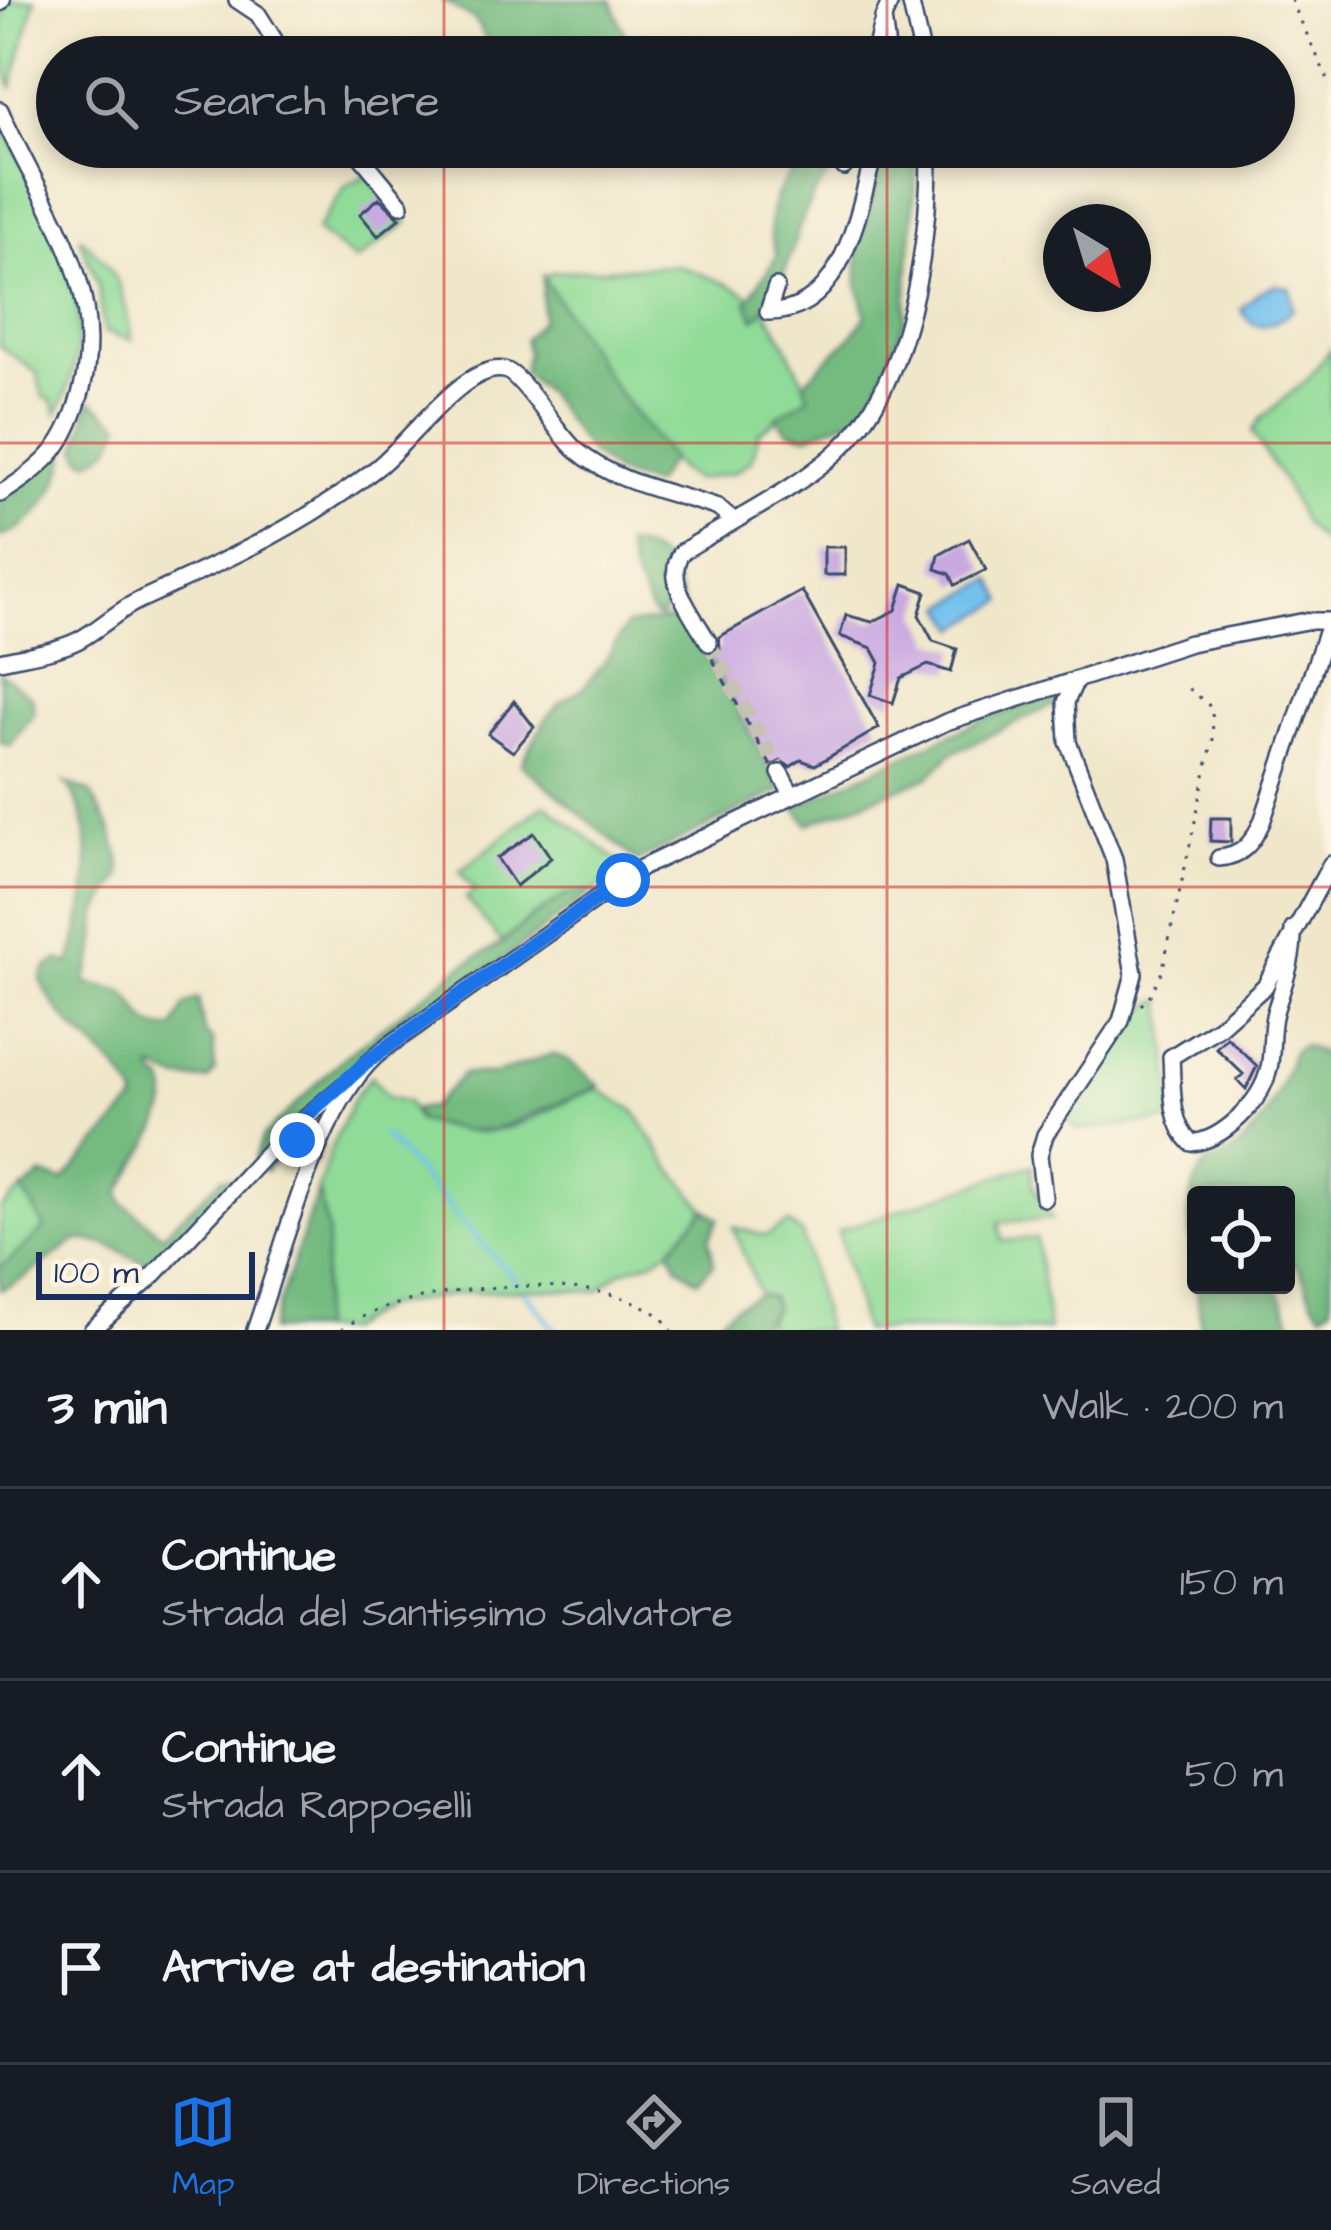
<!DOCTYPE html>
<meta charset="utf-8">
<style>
body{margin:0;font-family:"Architects Daughter",sans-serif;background:#20242c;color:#f1f3f6}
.controls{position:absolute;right:36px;bottom:36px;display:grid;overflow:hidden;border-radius:12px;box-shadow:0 6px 18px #0003}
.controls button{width:108px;height:108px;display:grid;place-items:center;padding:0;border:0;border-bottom:3px solid #363941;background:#171b24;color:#f1f3f6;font:60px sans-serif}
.compass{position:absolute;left:1043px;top:204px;width:108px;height:108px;border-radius:50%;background:#171b24;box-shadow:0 6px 18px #0003;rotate:142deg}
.scale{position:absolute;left:36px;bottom:30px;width:219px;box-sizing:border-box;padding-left:12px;border:6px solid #1b2f5e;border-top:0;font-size:33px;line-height:42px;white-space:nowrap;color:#1b2f5e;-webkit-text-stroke:9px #fcf5e5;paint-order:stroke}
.stop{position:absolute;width:36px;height:36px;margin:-27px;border:9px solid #1a73e8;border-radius:50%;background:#fff}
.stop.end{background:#1a73e8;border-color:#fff;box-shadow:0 3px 12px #0008}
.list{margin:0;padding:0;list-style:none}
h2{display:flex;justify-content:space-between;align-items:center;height:156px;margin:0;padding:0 48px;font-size:51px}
h2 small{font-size:39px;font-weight:400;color:#9ea1a6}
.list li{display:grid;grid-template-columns:78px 1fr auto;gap:36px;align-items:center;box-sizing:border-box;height:192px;padding:0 48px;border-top:3px solid #363941}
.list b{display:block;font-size:45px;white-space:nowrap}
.list p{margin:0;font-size:39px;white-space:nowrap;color:#9ea1a6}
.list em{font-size:39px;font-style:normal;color:#9ea1a6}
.icon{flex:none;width:66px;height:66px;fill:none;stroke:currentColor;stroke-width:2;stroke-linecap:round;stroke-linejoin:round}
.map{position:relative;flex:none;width:1331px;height:1330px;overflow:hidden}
.search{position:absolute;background:#171b24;box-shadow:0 6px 18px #0003;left:36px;right:36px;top:36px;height:132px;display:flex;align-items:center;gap:30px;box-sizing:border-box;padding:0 42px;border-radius:66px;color:#9ea1a6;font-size:45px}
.sheet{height:732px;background:#171b24}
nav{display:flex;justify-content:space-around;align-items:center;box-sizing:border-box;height:168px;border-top:3px solid #363941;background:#171b24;font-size:33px;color:#9ea1a6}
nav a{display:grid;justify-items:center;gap:6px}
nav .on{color:#1a73e8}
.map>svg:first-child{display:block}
.green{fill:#90db97;stroke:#56857a;stroke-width:3}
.forest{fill:#74bb80;stroke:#48756f;stroke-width:3}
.water{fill:#74c1ee;stroke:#4878a6;stroke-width:3}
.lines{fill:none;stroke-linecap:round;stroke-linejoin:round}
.stream{stroke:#74c1ee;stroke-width:4.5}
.building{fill:#c9a9e1}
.minor-tunnel{stroke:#c5c2b4;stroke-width:15;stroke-dasharray:15 8;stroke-linecap:butt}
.minor-casing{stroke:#3b4b6e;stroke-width:20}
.path{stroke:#3b4b6e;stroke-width:3;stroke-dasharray:3 9;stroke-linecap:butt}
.minor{stroke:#fff;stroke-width:15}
.route{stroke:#1a73e8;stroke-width:15}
.grid{fill:none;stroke:#d62828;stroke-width:3;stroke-opacity:0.55}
</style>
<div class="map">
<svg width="1331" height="1330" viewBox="0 0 1331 1330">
<rect width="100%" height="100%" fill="#fcf5e5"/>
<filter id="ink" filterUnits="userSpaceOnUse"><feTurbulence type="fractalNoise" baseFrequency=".00833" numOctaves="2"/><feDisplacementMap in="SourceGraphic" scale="24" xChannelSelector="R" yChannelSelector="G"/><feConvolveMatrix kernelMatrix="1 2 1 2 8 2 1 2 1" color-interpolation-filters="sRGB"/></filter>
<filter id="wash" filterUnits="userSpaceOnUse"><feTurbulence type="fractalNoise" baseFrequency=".004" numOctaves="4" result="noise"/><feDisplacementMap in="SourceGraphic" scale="48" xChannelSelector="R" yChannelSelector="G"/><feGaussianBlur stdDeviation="2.7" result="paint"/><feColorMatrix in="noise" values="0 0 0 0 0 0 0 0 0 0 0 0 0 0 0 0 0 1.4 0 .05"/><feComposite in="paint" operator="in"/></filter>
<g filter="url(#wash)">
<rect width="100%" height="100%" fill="#f0e7ca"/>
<path class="green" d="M35,0L12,87C0,60 0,28 8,0Z
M0,120C49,219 112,303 57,414L52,400L43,397L37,373L0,346Z
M370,173L407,223L356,261L316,231L346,186Z
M79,237C120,271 123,290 132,340L104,332L98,285Z
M676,265C703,275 731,283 754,299C773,312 801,375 810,397L759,432L752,460L733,473L695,480L679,470L612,385L543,277L554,272Z
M1331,349V551L1304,524L1283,481L1252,432L1261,418L1306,381Z
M545,804L626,868L591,893L568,894L502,943L466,898L474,891L460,871Z
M1163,1001L1174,1120L1078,1130L1065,1118C1084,1089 1129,1003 1163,1001Z
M371,1076L388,1097L408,1102L417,1120C441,1126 466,1135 492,1131C530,1126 561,1099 598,1089L634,1110L668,1164L705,1209L670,1249L656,1259L620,1272L598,1291L530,1289L462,1293L383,1307L345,1330H318L328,1233L318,1190L331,1148L354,1098Z
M1032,1165L1033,1186L1052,1219L999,1222L1002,1241L1036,1238L1049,1330H863L838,1231Z
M23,1190L46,1228L0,1269V1209Z
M788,1223L802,1234L826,1330H769L767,1321L775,1308L771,1297L759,1294L733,1227L766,1236Z"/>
<path class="forest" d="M442,0H611L634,57H497L475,20Z
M820,147H845C837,166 824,179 813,196C791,234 789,289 755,319L747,302L777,256C758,208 782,176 820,147Z
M888,147H918L905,319L874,399L854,417L808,436L788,431L776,417L809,397L804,382L850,338L866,316L858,284V245Z
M543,277L612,384L671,459L653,485L618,475L588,451L548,395L523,372L527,353L524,339L542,320Z
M90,400L121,424C115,444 108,454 89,461L82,458L78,448Z
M63,449L66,457C58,491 34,526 0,537V498Z
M625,545L642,548L670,564L687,617L781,790L637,861L521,764L546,719L559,704L583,688L604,663L627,625L681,618L670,605L660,618L653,615L633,575Z
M0,673L32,697L34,712L10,746L0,742Z
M1065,692L1057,703L952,753L928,777L808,824L795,807L984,719Z
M66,783L90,792L110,828L120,858L121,876L98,913L95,951L85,983L124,992C142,1009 142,1033 174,1028L185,1005L198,998L204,1032L213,1041L215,1070L208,1080L177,1079L153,1069L155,1076L164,1082C178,1113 134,1163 120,1192L122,1202L162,1235L222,1178L239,1180L159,1267C123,1259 119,1241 77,1240L24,1278L0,1290V1269L45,1228L23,1190L42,1175L63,1181L137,1100C112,1047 65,1037 41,980L45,969L57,960L70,964C85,911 103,830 66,783Z
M591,893L344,1080C326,1118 292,1141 265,1172L255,1158L263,1137L342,1059L463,965L502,943L532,917L568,894Z
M1302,1045L1320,1052L1331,1071V1307L1322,1312C1304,1296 1309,1270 1286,1258V1195H1196V1275C1190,1232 1179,1198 1208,1162C1254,1153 1281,1092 1293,1051Z
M552,1054L567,1059L600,1086L493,1131H464L417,1120L414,1109L432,1107L463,1074H495Z
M318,1190L328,1233L318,1330H270Z
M705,1209L719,1218L709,1239L714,1264L697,1281L677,1265L670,1249Z
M1197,1285H1276L1295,1330H1201Z
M759,1294L771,1297L775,1308L755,1330H708L734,1307Z"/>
<path class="water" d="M1276,285L1290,288L1293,309C1275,326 1254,335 1241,309L1259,292Z
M992,579L1004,601L958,628L945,606Z"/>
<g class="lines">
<path class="stream" d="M384,1135L517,1282
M525,1292L555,1330"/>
</g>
<g id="blocks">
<path class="building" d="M379,198L400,218L378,236L360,214Z
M969,539L986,570L955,585L950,574L936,569L939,555Z
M824,547H845V575H824Z
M904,584L926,592L919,615L933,641L957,649L951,672L928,665L901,678L893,703L870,695L880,663L872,648L840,636L846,615L872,622L896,610Z
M802,591L879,728L815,765L801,760L790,767L781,761L771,766L710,655L720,648L719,637Z
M514,701L534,727L513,752L488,734Z
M1211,818H1231V842L1210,841Z
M534,833L551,858L516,886L497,858Z
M1227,1037L1257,1066L1246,1089L1237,1080L1243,1074L1216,1048Z"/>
</g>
</g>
<g filter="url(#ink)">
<use href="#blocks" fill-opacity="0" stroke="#3b4b6e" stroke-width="3"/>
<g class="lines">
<path class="minor-tunnel" d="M709,643L780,773"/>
<defs>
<path id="minor" d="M237,0L258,14L285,57
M910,0L923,57
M0,3L2,0
M874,57L881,26
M888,57L883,18L891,0
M0,110C38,199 109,284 82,388C67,444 49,464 0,494
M353,147L401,205
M844,167L850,147
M776,287L768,312C846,313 859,205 876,147
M709,643C694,616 662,580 682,552C731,521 796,490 838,451C911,384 930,242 929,147
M0,661C26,655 55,652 79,640C101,628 118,610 140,600C224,561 305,525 378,467C409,443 464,363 504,370C522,373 557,434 576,450C616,484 669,491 718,508L732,520
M780,773L792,795
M1219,858C1243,856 1252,843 1262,822L1330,621
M1293,929C1294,959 1284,983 1275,1012C1270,1030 1273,1050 1269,1068C1262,1101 1224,1140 1191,1143C1169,1122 1173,1086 1171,1057L1219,1027L1265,986L1331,864
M281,1138L343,1086
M1044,1198L1039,1155L1045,1135L1121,1021L1134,974L1114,859L1068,742L1066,702L1076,680
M92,1330L152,1277L281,1138L297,1140L315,1158
M255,1330C283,1252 319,1098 384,1049L637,870L946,722L1190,643L1306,621H1331"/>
</defs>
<use href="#minor" class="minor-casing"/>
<path class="path" d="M1291,0L1331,86
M1141,1005L1149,997L1162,972L1213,739L1212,708L1185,685
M342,1330C395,1283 632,1261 671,1330"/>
<use href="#minor" class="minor"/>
</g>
</g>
<g class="lines" filter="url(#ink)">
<path class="route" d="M297,1140L281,1138L369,1060L623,880"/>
</g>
<path class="grid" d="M444,0V57M887,0V57M444,147V1330M887,147V1330M0,443H1331M0,887H1331"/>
</svg>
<div class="controls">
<button><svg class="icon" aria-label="locate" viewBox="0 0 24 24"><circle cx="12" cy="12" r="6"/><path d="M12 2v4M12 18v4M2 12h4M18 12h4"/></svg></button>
</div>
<svg class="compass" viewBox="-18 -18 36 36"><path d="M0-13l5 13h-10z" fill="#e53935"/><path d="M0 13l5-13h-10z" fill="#9ea1a6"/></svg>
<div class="scale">100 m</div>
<div class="stop" style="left:623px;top:880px"></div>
<div class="stop end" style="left:297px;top:1140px"></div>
<div class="search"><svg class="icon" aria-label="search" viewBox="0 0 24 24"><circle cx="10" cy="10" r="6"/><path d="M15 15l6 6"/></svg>Search here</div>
</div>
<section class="sheet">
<h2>3 min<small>Walk · 200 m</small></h2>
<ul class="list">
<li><svg class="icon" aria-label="ahead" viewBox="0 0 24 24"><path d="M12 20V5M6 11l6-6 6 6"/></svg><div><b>Continue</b><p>Strada del Santissimo Salvatore</p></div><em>150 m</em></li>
<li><svg class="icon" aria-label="ahead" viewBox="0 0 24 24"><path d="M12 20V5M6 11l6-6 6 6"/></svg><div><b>Continue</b><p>Strada Rapposelli</p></div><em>50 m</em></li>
<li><svg class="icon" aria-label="arrive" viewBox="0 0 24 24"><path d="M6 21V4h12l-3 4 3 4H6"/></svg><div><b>Arrive at destination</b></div></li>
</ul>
</section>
<nav>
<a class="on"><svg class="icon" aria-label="map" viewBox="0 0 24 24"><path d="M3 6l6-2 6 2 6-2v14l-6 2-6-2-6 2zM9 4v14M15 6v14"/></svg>Map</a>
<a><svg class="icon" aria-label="directions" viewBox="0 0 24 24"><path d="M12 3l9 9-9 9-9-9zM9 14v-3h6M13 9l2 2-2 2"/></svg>Directions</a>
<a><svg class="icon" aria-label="saved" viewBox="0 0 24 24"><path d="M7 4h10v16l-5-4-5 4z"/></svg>Saved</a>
</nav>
